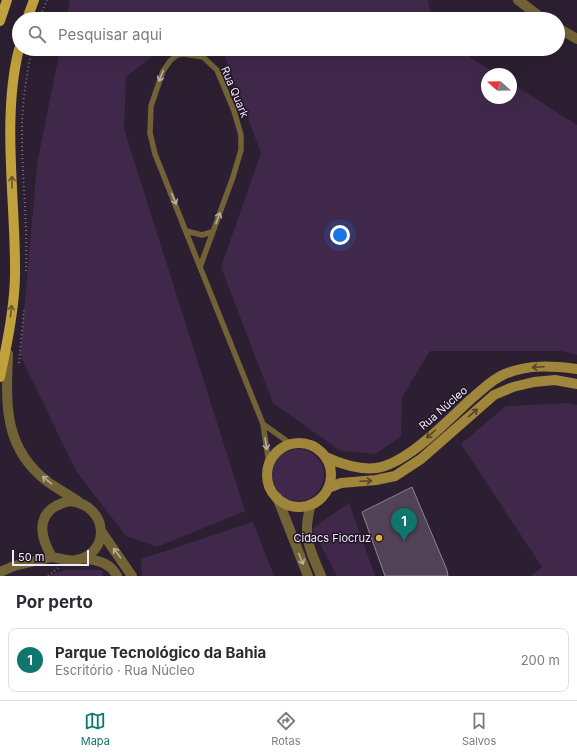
<!DOCTYPE html>
<html lang="pt">
<meta charset="utf-8">
<style>
body{margin:0;font-family:Inter,sans-serif;background:#f7f7f7;color:#2b2b33}
.compass{position:absolute;left:481px;top:68px;width:36px;height:36px;border-radius:50%;background:#fff;box-shadow:0 4px 16px #0002;rotate:290deg}
.scale{position:absolute;left:12px;bottom:10px;width:77px;box-sizing:border-box;padding-left:4px;border:2px solid #f3eaf7;border-top:0;font-size:11px;line-height:14px;white-space:nowrap;color:#f3eaf7;-webkit-text-stroke:3px #221528;paint-order:stroke}
.you{position:absolute;left:340px;top:235px;width:14px;height:14px;margin:-10px;border:3px solid #fff;border-radius:50%;background:#1a73e8;box-shadow:0 0 0 6px #1a73e833}
.badge{display:grid;place-items:center;width:26px;height:26px;border-radius:50%;background:#0f766e;color:#fff;font-size:13px;font-weight:700}
.pin{position:absolute;translate:-50% -33px;filter:drop-shadow(0 1px 2px #0008)}
.pin::after{content:'';position:absolute;top:21px;width:14px;height:12px;background:inherit;clip-path:polygon(0 0,100% 0,50% 100%)}
.list{margin:0;padding:0;list-style:none}
h2{display:flex;justify-content:space-between;align-items:center;height:52px;margin:0;padding:0 16px;font-size:17px}
h2 small{font-size:13px;font-weight:400;color:#7c7c81}
.list li{display:grid;grid-template-columns:26px 1fr auto;gap:12px;align-items:center;box-sizing:border-box;height:64px;margin:0 8px 8px;padding:0 8px;border:1px solid #e1e1e2;border-radius:8px}
.list b{display:block;font-size:15px;white-space:nowrap}
.list p{margin:0;font-size:13px;white-space:nowrap;color:#7c7c81}
.list em{font-size:13px;font-style:normal;color:#7c7c81}
.icon{flex:none;width:22px;height:22px;fill:none;stroke:currentColor;stroke-width:2;stroke-linecap:round;stroke-linejoin:round}
.map{position:relative;flex:none;width:577px;height:576px;overflow:hidden}
.search{position:absolute;background:#fff;box-shadow:0 4px 16px #0002;left:12px;right:12px;top:12px;height:44px;display:flex;align-items:center;gap:10px;box-sizing:border-box;padding:0 14px;border-radius:22px;color:#7c7c81;font-size:15px}
.sheet{height:124px;background:#fff}
nav{display:flex;justify-content:space-around;align-items:center;box-sizing:border-box;height:56px;border-top:1px solid #e1e1e2;background:#fff;font-size:11px;color:#7c7c81}
nav a{display:grid;justify-items:center;gap:2px}
nav .on{color:#0f766e}
.map>svg:first-child{display:block}
.green{fill:#40284b}
.building{fill:#514258;stroke:#918199}
.lines{fill:none;stroke-linecap:round;stroke-linejoin:round}
.path{stroke:#7c7182;stroke-width:2;stroke-dasharray:1 3;stroke-linecap:butt}
.lane{stroke:#726336;stroke-width:5.5}
.street{stroke:#726336;stroke-width:10}
.secondary{stroke:#9f863a;stroke-width:10}
.primary{stroke:#c1a13b;stroke-width:10}
.oneway{stroke:#b9ada0}
.oneway2{stroke:#6a5431}
.oneway3{stroke:#54422f}
.poi-dot{fill:#dab334;stroke:#221528;stroke-width:1.5}
.labels{text-anchor:middle;dominant-baseline:central;stroke-width:3;stroke-linejoin:round;paint-order:stroke}
.street-label{font-size:11px;fill:#f3eaf7;stroke:#221528}
.poi-label{font-size:11px;fill:#f3eaf7;stroke:#221528;text-anchor:end}
</style>
<div class="map">
<svg width="577" height="576" viewBox="0 0 577 576">
<rect width="100%" height="100%" fill="#2c1f32"/>
<path class="green" d="M70,0H428L430,10L438,19H66Z
M60,49H162L126,77L124,129L245,511L157,547L126,536L76,471L20,355L37,165Z
M222,49H463L471,58L496,74H487V98H511V83L577,125V355L562,351H430L402,397L401,436L376,454L341,451L273,403L221,267L261,153Z
M570,403L577,405V576H531L542,567L461,444L506,406Z
M272 475a26 26 0 1 1 52 0a26 26 0 1 1-52 0Z
M349,503L375,576H337L312,529Z
M253,522L274,576H142L141,559Z
M64,570H102L103,576H49Z"/>
<path class="building" d="M412,487L447,570L448,576H385L362,512Z"/>
<g class="lines">
<path class="path" d="M39,19L47,0
M26,271C28,221 21,171 22,122C23,97 27,73 32,49
M19,363L24,309
M48,576L58,568"/>
<path class="lane" d="M186,231L202,235L212,232
M200,267L233,177L241,150V135L234,111L217,70L203,57L184,54L177,55L170,61L163,71L151,106L150,133L155,154L200,267L263,424L269,464
M263,424L291,444"/>
<path class="street" d="M518,0L543,19
M558,28L577,39
M8,354C6,404 3,448 48,482C58,489 69,495 79,502
M277,497L308,576
M70,501C108,505 112,553 76,560C68,562 60,558 52,557C37,532 37,508 70,501Z
M311,504C302,536 309,547 321,576
M101,531L132,576
M84,558C98,561 110,562 117,576
M0,572L14,566L52,557"/>
<path class="secondary" d="M267 475a32 32 0 1 1 64 0a32 32 0 1 1-64 0Z
M326,457C340,464 360,470 376,468C407,464 448,420 471,399C482,390 492,379 505,374C528,364 553,366 577,369
M328,488L341,483L376,480L395,476L421,459L494,395L513,387L534,382L555,380L577,384"/>
<path class="primary" d="M27,19L34,0
M0,21L7,0
M0,377C7,344 16,301 15,266C15,198 2,116 19,49"/>
</g>
<defs><path id="oneway-shaft" d="M-6 0H5M1.5-3L5.5 0L1.5 3" fill="none" stroke-width="1.6" stroke-linecap="round" stroke-linejoin="round"/></defs>
<g class="oneway">
<use href="#oneway-shaft" transform="translate(161 76) rotate(113)"/>
<use href="#oneway-shaft" transform="translate(174 199) rotate(68)"/>
<use href="#oneway-shaft" transform="translate(218 218) rotate(-70)"/>
<use href="#oneway-shaft" transform="translate(266 444) rotate(81)"/>
<use href="#oneway-shaft" transform="translate(47 480) rotate(-141)"/>
<use href="#oneway-shaft" transform="translate(117 553) rotate(-127)"/>
<use href="#oneway-shaft" transform="translate(301 559) rotate(68)"/>
</g>
<g class="oneway2">
<use href="#oneway-shaft" transform="translate(12 182) rotate(-91)"/>
<use href="#oneway-shaft" transform="translate(11 311) rotate(-84)"/>
</g>
<g class="oneway3">
<use href="#oneway-shaft" transform="translate(538 367) rotate(177)"/>
<use href="#oneway-shaft" transform="translate(473 413) rotate(-41)"/>
<use href="#oneway-shaft" transform="translate(431 434) rotate(138)"/>
<use href="#oneway-shaft" transform="translate(366 481) rotate(-3)"/>
</g>
<circle class="poi-dot" cx="379" cy="538" r="4"/>
<g class="labels">
<g class="street-label">
<text transform="translate(235 92) rotate(67)">Rua Quark</text>
<text transform="translate(443 408) rotate(-41)">Rua Núcleo</text>
</g>
<g class="poi-label">
<text x="371" y="538">Cidacs Fiocruz</text>
</g>
</g>
</svg>
<svg class="compass" viewBox="-18 -18 36 36"><path d="M0-13l5 13h-10z" fill="#e53935"/><path d="M0 13l5-13h-10z" fill="#7c7c81"/></svg>
<div class="scale">50 m</div>
<div class="you"></div>
<div class="pin badge" style="left:404px;top:541px">1</div>
<div class="search"><svg class="icon" aria-label="search" viewBox="0 0 24 24"><circle cx="10" cy="10" r="6"/><path d="M15 15l6 6"/></svg>Pesquisar aqui</div>
</div>
<section class="sheet">
<h2>Por perto<small></small></h2>
<ul class="list">
<li><span class="badge">1</span><div><b>Parque Tecnológico da Bahia</b><p>Escritório · Rua Núcleo</p></div><em>200 m</em></li>
</ul>
</section>
<nav>
<a class="on"><svg class="icon" aria-label="map" viewBox="0 0 24 24"><path d="M3 6l6-2 6 2 6-2v14l-6 2-6-2-6 2zM9 4v14M15 6v14"/></svg>Mapa</a>
<a><svg class="icon" aria-label="directions" viewBox="0 0 24 24"><path d="M12 3l9 9-9 9-9-9zM9 14v-3h6M13 9l2 2-2 2"/></svg>Rotas</a>
<a><svg class="icon" aria-label="saved" viewBox="0 0 24 24"><path d="M7 4h10v16l-5-4-5 4z"/></svg>Salvos</a>
</nav>
